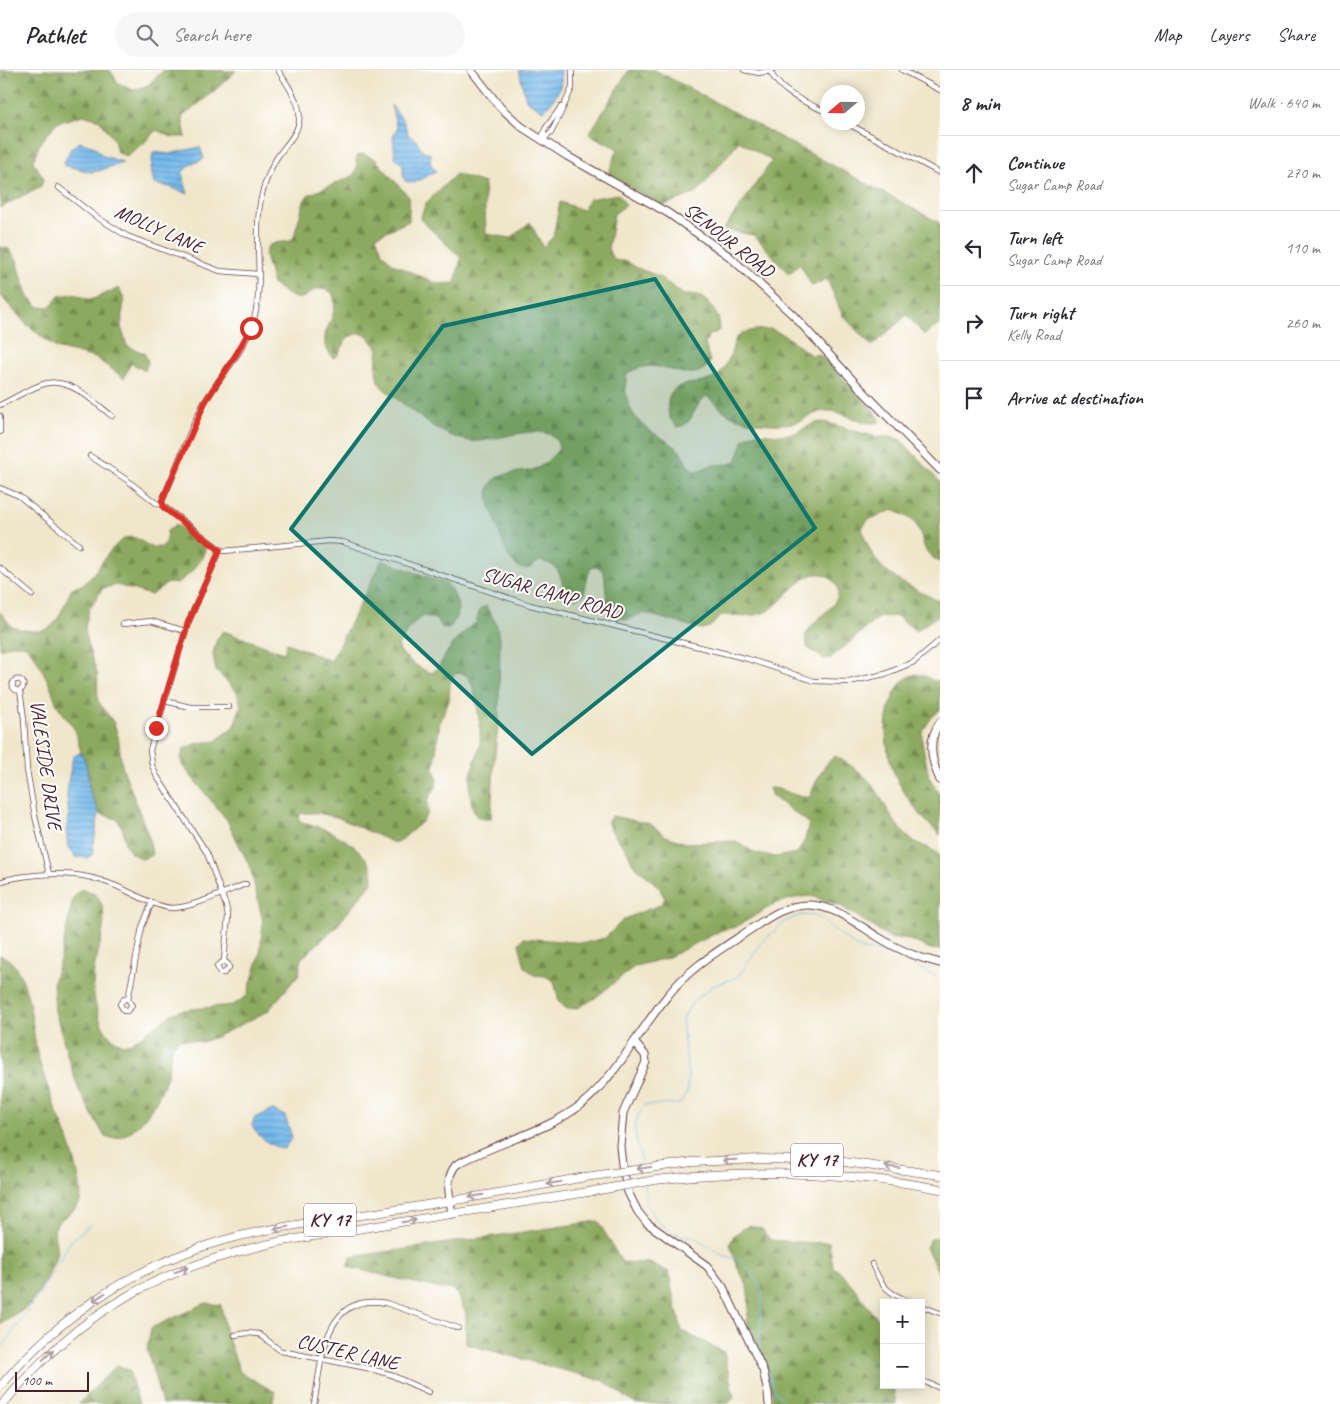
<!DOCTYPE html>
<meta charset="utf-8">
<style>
body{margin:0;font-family:Caveat,sans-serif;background:#f7f7f7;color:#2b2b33}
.controls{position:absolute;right:15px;bottom:15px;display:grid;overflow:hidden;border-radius:0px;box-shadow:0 2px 12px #0003}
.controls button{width:45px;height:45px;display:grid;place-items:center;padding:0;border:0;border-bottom:1px solid #e1e1e2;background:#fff;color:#2b2b33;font:25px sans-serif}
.compass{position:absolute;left:820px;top:15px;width:45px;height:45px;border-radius:50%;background:#fff;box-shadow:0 2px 12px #0003;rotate:250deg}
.scale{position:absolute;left:15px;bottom:12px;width:74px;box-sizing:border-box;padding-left:5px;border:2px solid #4a1f2b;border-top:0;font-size:14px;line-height:18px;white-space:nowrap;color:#4a1f2b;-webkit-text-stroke:4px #fff;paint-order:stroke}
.stop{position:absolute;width:15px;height:15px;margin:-11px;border:4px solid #d93025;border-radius:50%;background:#fff}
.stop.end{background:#d93025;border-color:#fff;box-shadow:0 1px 5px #0008}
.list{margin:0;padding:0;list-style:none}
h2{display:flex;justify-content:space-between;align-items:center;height:65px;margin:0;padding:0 20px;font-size:21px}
h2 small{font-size:16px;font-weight:400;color:#7c7c81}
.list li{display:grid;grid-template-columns:32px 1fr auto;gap:15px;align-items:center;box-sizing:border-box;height:75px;padding:0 20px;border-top:1px solid #e1e1e2}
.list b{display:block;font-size:19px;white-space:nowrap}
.list p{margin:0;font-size:16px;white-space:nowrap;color:#7c7c81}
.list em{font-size:16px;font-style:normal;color:#7c7c81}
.icon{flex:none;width:28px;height:28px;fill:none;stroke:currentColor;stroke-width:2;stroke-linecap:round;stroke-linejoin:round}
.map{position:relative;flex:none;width:940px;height:1334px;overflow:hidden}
header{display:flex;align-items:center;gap:30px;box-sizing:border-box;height:70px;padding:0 25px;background:#fff;border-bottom:1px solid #e1e1e2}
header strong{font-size:24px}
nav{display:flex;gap:28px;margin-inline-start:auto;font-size:18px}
.search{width:350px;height:45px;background:#f7f7f7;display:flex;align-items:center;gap:12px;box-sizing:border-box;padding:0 18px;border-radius:28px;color:#7c7c81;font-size:19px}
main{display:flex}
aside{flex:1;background:#fff}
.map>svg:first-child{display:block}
.forest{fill:url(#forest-firs);stroke:#6b6444}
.water{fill:url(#water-rules);stroke:#5f6c8a}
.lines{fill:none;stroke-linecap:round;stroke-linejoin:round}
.stream{stroke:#74b9ea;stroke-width:1}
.street-casing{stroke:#633d43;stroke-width:6}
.secondary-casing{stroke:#633d43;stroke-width:9}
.primary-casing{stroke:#633d43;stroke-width:9}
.street{stroke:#fff;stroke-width:4.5}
.secondary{stroke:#fff;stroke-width:7}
.primary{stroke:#fff;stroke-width:8}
.primary-bridge-casing{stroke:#633d43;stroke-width:9;stroke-linecap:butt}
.primary-bridge{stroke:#fff;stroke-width:8}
.oneway{stroke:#ae9aa0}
.route{stroke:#d93025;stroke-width:6}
.marked{fill:#0f766e;fill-opacity:0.2;stroke:#0f766e;stroke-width:4;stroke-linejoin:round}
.labels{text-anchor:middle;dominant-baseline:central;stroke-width:4;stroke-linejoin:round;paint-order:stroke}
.shield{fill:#fff;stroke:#80626b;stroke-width:1}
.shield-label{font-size:19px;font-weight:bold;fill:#4a1f2b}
.street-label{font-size:20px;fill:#4a1f2b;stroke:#fff}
</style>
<header>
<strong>Pathlet</strong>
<div class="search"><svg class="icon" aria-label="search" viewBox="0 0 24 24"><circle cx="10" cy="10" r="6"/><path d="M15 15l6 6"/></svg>Search here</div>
<nav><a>Map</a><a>Layers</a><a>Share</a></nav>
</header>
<main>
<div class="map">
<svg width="940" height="1334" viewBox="0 0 940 1334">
<defs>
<pattern id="forest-firs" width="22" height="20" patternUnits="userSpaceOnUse" patternTransform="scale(1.25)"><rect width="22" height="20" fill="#8caa5e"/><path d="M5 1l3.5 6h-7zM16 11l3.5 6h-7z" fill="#748a4e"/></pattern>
<pattern id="water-rules" width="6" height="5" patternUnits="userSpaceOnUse" patternTransform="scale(1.25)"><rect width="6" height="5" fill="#74b9ea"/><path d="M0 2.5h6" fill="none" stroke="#6196be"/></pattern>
</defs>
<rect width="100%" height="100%" fill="#fff"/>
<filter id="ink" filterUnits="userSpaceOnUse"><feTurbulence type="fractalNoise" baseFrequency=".02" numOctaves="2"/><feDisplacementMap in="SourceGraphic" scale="10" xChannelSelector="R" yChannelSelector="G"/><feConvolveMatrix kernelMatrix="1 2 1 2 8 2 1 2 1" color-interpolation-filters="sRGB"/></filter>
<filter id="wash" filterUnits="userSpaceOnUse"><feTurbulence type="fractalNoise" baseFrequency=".0096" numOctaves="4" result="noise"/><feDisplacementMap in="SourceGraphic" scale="20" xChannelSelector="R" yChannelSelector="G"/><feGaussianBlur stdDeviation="1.12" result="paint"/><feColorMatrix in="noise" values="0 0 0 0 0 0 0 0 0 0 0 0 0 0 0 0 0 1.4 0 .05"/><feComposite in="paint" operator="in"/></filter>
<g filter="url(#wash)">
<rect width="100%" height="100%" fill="#f0e6cb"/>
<path class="forest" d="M0,0H110L118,13L133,20L148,15L164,0L236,1L213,22L182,47L186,67H172L156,60L145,72L126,86L117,82L114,70L100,50L83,45L56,53L39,75L33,92L44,108L41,116L0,138Z
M629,0H655L940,153V254L924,265L907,245L872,276L843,246L827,209L812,216L800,194L789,204L754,165L723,160L772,91L739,71L697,123L662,136L608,104L618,79L589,64Z
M364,84L375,89L409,127V151L376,166L382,182L393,194L438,214L455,213L461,188L420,149L426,133L456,104L484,113L486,164L511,168L530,152L543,177L553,167L560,132L583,140L589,129L618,124L626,135L614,144L608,179L613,189L618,191H626L637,198L658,206L684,225H698L708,232L715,242L719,250V260L715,263L708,266L705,274L710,292C698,312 676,300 658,297C647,295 637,298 627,303C622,332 632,350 657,365C664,370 674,374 680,381C687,390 684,396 697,401L712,395L730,394L736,391L744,369L750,365L756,363L781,365L795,363L815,353L824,352L876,367H893L901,370L940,412V492C919,481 926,472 917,456C911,447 902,444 893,440L868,450L862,458C874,505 901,511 940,532V544L916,561L897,546L879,547L831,588L824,589L808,578L805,566C813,550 832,540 837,528C839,524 838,517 835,513C834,511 831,509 830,508C807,489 782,538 763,543C752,547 732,545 721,545L710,557L701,559L643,543L627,550L612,546L608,543L604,502L597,496L591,498L588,505L584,525L575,528L565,526C561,507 561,494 539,491C514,516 503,474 498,457C494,446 484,427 490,416C497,400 522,404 535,399C545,395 552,387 559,379C556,344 493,374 471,371C442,367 418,346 396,328C391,324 382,319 379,313C374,302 377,291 378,279L368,266L360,263L348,267L338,285L333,288C310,262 344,250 332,222C309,212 312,229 298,228C290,228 280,219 273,214L265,185L268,176C276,171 284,173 293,170L304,131L308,125L353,106L357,97L356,90L358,85Z
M0,177L9,179L17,190L27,225L39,237H50L59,226L74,224L91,230L119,218L124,230L121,257L127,276L144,283L148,291L145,301L131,293L124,308L96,288L56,278L26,254L0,225Z
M771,259L786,266L812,286L819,284L871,337L880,349L879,352C861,357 844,340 826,341C814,341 805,351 793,353C774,356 741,353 725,342C719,338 713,331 707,326C694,333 693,357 677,357C670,350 667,344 668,333C669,307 701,318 717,306C721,304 724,298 726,294C732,284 731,283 734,273C737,259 760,260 771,259Z
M176,454L197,469L205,477C205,491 188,505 177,514L168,513L151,525L117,515L103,518L89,539L85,558L87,573L97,603L98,631L114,653L118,666L122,696L149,767L152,785L142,789L131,783L125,774L123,759L117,749L100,744L90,722L86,694L81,682L75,660L57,635L50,615L36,588L26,576L14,574L0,579V542L12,557C56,569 55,554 72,518C76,517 80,516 83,514C97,505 113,468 130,467C138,467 144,474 151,477C154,478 159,477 163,477L167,468V461Z
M382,490L447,514C460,532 462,542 449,559L443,558L437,550L424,546C412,552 405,565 398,576C401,587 420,599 431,603C442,597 442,588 450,578C457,569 466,558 476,553L480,539L486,536L496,553L500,568L499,649L494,692L491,749H484L476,746C469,731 468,712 473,697C475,689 479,682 480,674C482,663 476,616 468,607C468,606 462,603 462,603L454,604L450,613L449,631L440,650L434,699L437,708L436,717L427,731L428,743L422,752L402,769L394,773L337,747L317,743H301L298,749C306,756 315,755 324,759C345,768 374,785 373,811L336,857L301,889L299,904L268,941L218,966L203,972L180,969L173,975C171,985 169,996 167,1006C160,1028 141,1063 116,1068C113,1069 108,1068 105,1067L80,1023L70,994L55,941L53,912L60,890L73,828L80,820H87C91,822 97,825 99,829C111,850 97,879 94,901C92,915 94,930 98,943C103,961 107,966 123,975L131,973L172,944L182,940L233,935L247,926L260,884L263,852L250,797L227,750L182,695L181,687L184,679L198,673L216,671L234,656L241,635L237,622L216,601L213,584L217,569L223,561L284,583L287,573L331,591Z
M916,604L925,606L934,611L940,610V640L932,647L922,662V672L929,707L940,726V765C932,757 923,749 916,739C909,730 901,718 896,707C885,683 882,651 893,628C898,616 903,607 916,604Z
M835,686C849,694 865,704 875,718C886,735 891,751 907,766C917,776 931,776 940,786V880L931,879L905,868L892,869L841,836L811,826L799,827L776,833L736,857L722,860L667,888L635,896L595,928L578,938L567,939L559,932L554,911L545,906L534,905L525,897L519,874L523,868L585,873L605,868L623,850L641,842L660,835L665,829L659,817L633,794L627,781L612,762L607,752L612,746L650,754L666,766L686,773L736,771L755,783L776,787L797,783L805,770L809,753L772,726L769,718C783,717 796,729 810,727C815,712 822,696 835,686Z
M0,885C32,896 31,959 38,987C44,1007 51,1026 58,1046C66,1058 87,1122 79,1134C73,1144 60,1146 55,1158C52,1167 59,1177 56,1185C53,1198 38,1226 29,1235C21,1243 9,1248 0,1255V1135L5,1115L0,1097Z
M598,1151L622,1192L649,1193L669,1202L672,1221L682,1261L724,1282L734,1328L727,1334H635L604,1311L466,1274V1243L454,1219H441L348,1197L351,1187Z
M749,1155L762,1159L770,1170L812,1173L829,1172L833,1197C849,1208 857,1222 868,1237C872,1243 878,1249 884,1255V1315H893L896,1334H773L772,1320L763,1293L747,1255L749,1233L747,1215L738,1198L730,1174L734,1165Z
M940,1167V1206L926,1177L931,1168Z
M206,1233L221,1235L225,1260L240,1302L275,1322L272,1334H162L147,1279L151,1258Z
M117,1295L129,1300L139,1334H78Z"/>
<path class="water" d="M519,0H560C565,17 554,30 543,41L526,30Z
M391,35L403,50L409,66L416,70L423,81L431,84L430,93L436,101L414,113L405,111L403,104V95L395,87L393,67L397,59Z
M80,72L95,77L103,86L123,92L102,100L91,102L63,95L71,78Z
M200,77L204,89L190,95L182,103L188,124L170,117L154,114L151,99L153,82L169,84Z
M81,682L86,694L90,722L99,742L92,785L87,788L75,787L68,777L66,760L69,746L67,727L68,712L73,687Z
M273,1040L285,1046L292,1067L284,1079C270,1076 259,1068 252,1056L254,1048Z"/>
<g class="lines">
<path class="stream" d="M642,1096C638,1067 627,1060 645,1035L680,1034L687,1022L688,1006L682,950L693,931L713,916L738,907L761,873L784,852L800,845L817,846L842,866L862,880L892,883L940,909
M645,1114L647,1136L659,1153L675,1164L694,1167L720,1184L742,1191L753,1204L762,1221L759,1277L774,1319L785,1334
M0,1280L37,1228L70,1172L91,1154"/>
</g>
</g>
<g filter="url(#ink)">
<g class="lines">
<defs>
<path id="street" d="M744,0L759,3L772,0
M902,0L940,20
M770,1C781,24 806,32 828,43
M845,52L940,103
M542,69L545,59L561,37
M542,70L551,63L558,49L572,18V0
M58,117L95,146L127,166L220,201L258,204
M0,335C15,328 31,317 47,313C72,309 94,332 112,346
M0,346V362
M90,386L127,410L156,433L162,435L218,478L224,481L329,471L343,472L530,535L748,589L814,611L849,612L885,604L914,592L940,570
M0,418L19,426L79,475
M162,435V431C177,399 187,364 204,333C220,306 246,280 254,249C265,209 252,165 262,124C265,112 270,100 276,89C287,72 305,59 298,36C294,23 285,11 278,0
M220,480L188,553L150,680L152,695L156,705L207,783L226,836L228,846L224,891L217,896L220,903H224L229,898L228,894L224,891
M0,498L32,525
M123,554L151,551L185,561
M12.5 615a5.5 5.5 0 1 1 11 0a5.5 5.5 0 1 1-11 0Z
M20,620L24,649L27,700L35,746L49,804
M165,631L190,637H229
M0,812C12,807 24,806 37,805C71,802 92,805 123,819C138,826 156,837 173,838C192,838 227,821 246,814
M128,929L132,936L127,941H124L120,934L124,929H128L142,857L152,832
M872,1194C883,1219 888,1223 913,1233
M921,1236L940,1243
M235,1265L247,1263L259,1264L281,1281L367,1298L389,1304L429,1322
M925,1312L940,1318
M314,1334C322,1291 323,1221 386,1233L458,1258"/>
<path id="secondary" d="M471,0L500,37L522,57L567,86L668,143L729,186L793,245L859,317L940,400
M940,652C927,671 931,690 940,710
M634,972L645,985L646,992L623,1043L620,1076L622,1095L628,1122L638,1142L647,1153L707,1196L723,1217L763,1300L768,1323L769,1334
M452,1144C450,1127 444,1109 456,1095C496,1072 545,1063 582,1034C618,1004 639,960 669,924C690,897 723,878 751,859C769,847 787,834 810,835C835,836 857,854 878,867C897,879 918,888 940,893"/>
<path id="primary" d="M692,1092L761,1089L837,1091L940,1105
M694,1106C777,1100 859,1104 940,1119
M0,1317C58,1246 136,1195 224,1170C280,1155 338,1149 395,1140C459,1130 522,1119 585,1107
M3,1334C82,1238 163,1196 283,1171L588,1122"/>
</defs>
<use href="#street" class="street-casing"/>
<use href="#secondary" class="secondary-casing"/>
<use href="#primary" class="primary-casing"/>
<use href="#street" class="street"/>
<use href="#secondary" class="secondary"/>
<use href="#primary" class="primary"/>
<defs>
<path id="primary-bridge" d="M585,1107L692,1092
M588,1122L655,1110L694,1106"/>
</defs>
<use href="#primary-bridge" class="primary-bridge-casing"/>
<use href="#primary-bridge" class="primary-bridge"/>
</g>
<defs><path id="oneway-shaft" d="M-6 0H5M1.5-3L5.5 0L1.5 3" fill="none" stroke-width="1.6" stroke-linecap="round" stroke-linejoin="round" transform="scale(1.25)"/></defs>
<g class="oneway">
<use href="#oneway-shaft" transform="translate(730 1090) rotate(178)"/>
<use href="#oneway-shaft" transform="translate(892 1097) rotate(-173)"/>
<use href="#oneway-shaft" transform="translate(644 1098) rotate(172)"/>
<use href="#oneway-shaft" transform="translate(554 1113) rotate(170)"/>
<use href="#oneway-shaft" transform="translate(476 1126) rotate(171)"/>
<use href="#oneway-shaft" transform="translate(409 1151) rotate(-9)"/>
<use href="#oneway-shaft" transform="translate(281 1158) rotate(170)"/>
<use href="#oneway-shaft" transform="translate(181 1200) rotate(-21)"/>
<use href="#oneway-shaft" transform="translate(99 1227) rotate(147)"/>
<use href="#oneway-shaft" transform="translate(48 1285) rotate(-43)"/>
</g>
</g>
<g class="lines" filter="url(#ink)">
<path class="route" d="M156,658L188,553L220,480L164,438L162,431L205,332L237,283L251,258"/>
</g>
<path class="marked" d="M655,209L815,458L532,684L291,459L443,256Z"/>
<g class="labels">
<g class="shield">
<rect x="791" y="1073.5" width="52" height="33" rx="4"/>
<rect x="304" y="1133.5" width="52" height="33" rx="4"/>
</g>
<g class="shield-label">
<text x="817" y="1090">KY 17</text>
<text x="330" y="1150">KY 17</text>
</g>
<g class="street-label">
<text transform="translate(159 159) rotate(24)">MOLLY LANE</text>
<text transform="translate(729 170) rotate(38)">SENOUR ROAD</text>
<text transform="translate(552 523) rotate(16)">SUGAR CAMP ROAD</text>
<text transform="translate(46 695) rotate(82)">VALESIDE DRIVE</text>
<text transform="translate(348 1282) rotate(13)">CUSTER LANE</text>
</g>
</g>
</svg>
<div class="controls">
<button>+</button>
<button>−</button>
</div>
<svg class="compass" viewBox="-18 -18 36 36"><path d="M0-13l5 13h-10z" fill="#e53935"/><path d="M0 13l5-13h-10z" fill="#7c7c81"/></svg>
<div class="scale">100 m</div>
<div class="stop" style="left:251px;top:258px"></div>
<div class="stop end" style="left:156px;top:658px"></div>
</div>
<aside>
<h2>8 min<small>Walk · 640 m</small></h2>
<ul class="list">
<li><svg class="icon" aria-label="ahead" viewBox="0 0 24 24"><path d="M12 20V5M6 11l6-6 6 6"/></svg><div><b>Continue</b><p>Sugar Camp Road</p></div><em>270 m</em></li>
<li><svg class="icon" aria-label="left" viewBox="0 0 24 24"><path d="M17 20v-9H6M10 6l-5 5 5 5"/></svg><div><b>Turn left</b><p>Sugar Camp Road</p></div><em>110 m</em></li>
<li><svg class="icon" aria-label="right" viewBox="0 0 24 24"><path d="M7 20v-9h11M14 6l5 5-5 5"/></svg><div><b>Turn right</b><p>Kelly Road</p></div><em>260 m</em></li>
<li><svg class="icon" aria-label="arrive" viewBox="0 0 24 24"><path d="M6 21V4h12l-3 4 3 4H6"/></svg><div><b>Arrive at destination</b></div></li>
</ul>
</aside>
</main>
